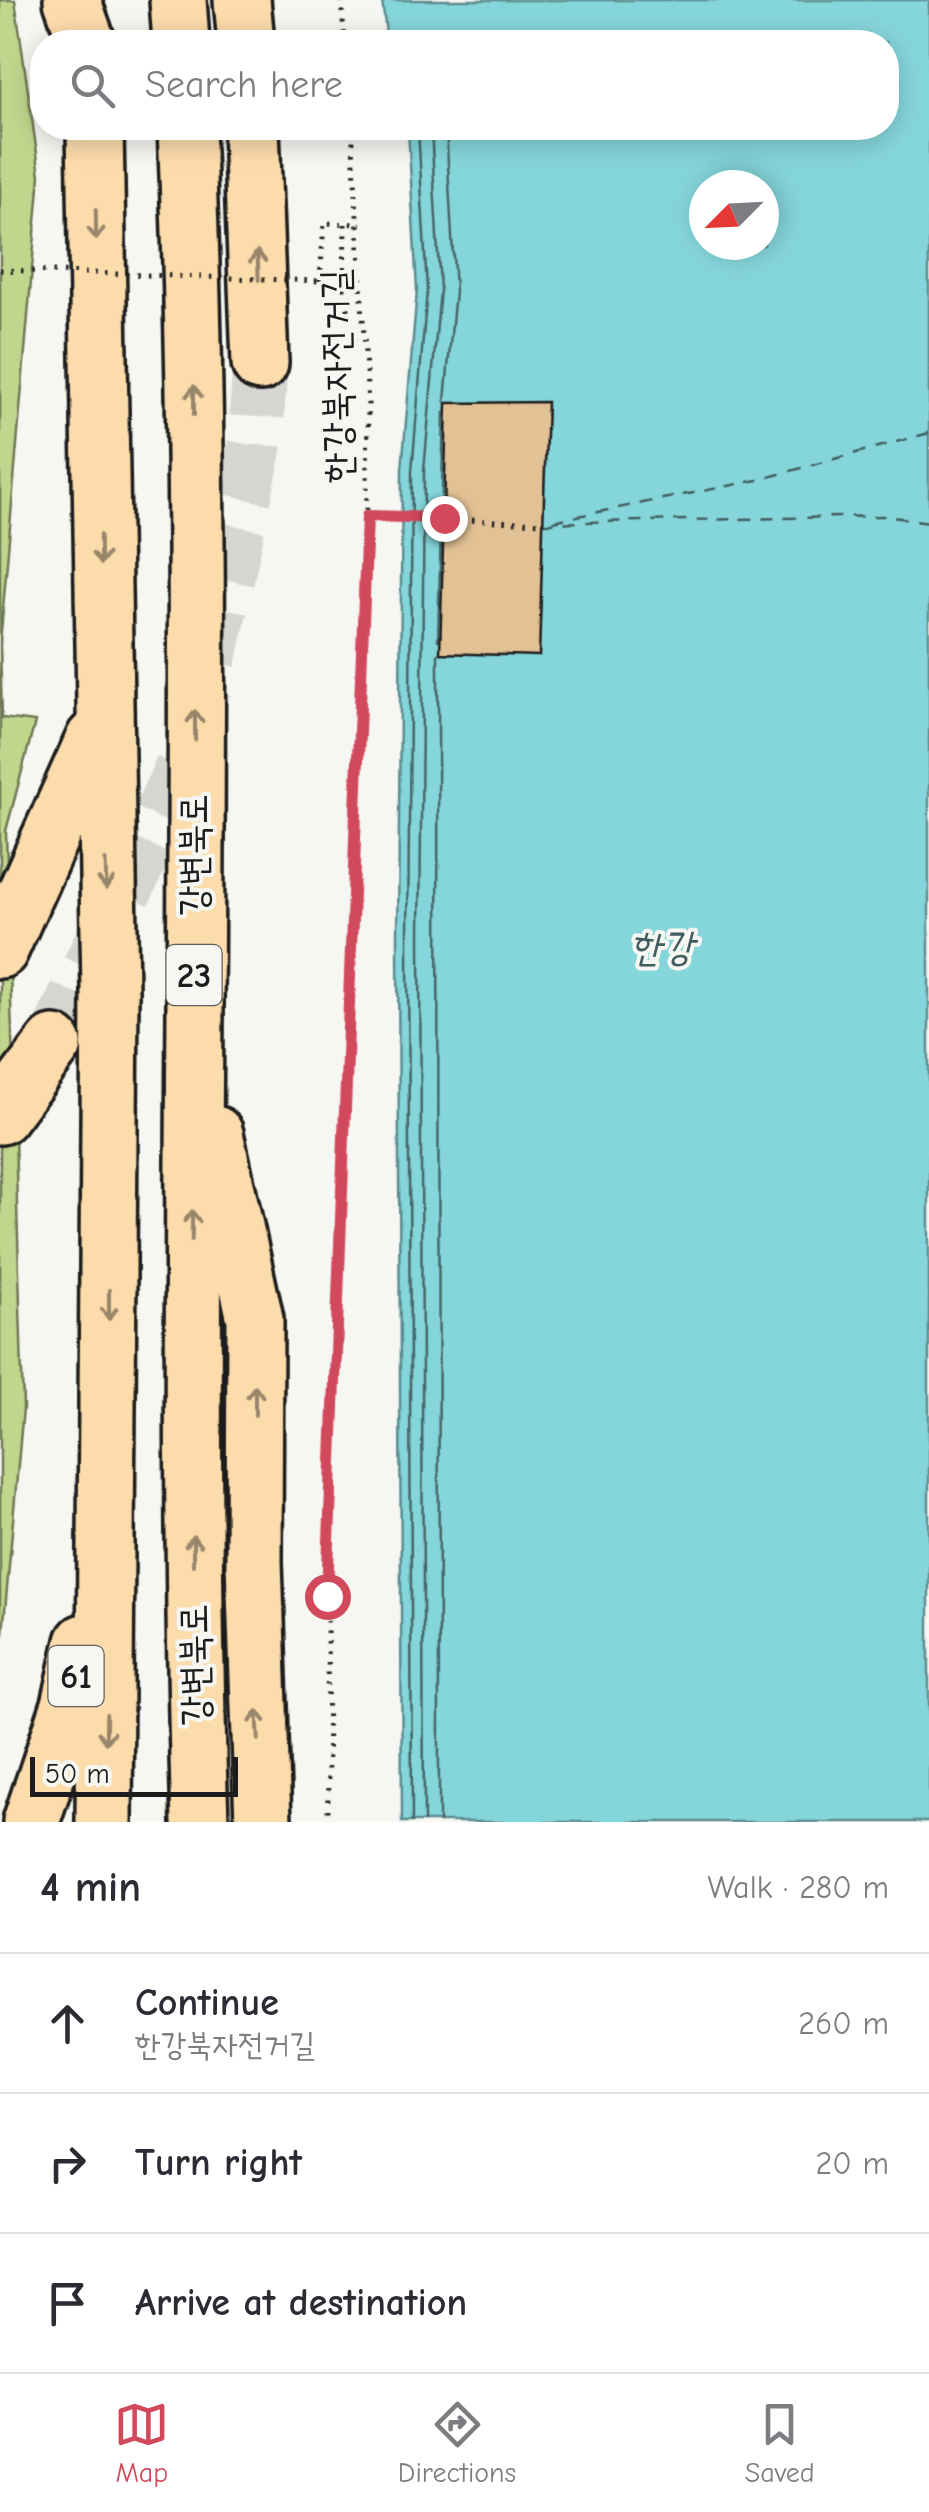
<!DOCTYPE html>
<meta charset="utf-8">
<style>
body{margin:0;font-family:"Comic Neue","Poor Story",sans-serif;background:#f7f7f7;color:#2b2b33}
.compass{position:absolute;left:689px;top:170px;width:90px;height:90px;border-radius:50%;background:#fff;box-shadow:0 5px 25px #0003;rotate:246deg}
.scale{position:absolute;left:30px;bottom:25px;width:208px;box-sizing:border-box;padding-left:10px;border:5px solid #1c1c1c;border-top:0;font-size:28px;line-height:35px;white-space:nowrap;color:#1c1c1c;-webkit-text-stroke:8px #f6f6f2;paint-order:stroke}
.stop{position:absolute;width:30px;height:30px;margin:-22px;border:8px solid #d1495b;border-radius:50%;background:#fff}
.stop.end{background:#d1495b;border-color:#fff;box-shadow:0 2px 10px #0008}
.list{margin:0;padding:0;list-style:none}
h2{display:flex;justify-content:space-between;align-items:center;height:130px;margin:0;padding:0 40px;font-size:42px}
h2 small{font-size:32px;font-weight:400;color:#7c7c81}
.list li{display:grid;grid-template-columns:65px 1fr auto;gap:30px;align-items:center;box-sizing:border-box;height:140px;padding:0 40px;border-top:2px solid #e1e1e2}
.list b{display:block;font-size:38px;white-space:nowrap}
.list p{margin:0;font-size:32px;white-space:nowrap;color:#7c7c81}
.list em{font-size:32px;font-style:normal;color:#7c7c81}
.icon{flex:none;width:55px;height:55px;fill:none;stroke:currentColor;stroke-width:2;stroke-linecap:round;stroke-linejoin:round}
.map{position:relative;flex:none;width:929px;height:1822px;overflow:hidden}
.search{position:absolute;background:#fff;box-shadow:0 5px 25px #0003;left:30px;right:30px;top:30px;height:110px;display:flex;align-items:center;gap:25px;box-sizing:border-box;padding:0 35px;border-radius:40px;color:#7c7c81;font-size:38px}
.sheet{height:550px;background:#fff}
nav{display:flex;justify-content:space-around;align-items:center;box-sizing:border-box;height:140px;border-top:2px solid #e1e1e2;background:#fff;font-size:28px;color:#7c7c81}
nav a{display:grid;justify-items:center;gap:5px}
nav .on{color:#d1495b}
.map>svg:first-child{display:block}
.green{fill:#c0d68c;stroke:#6e7954;stroke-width:2.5}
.water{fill:#85d6db;stroke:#5b8c8f;stroke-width:2.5;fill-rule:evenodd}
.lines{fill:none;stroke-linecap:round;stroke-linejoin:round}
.shore{stroke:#466668;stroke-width:2.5}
.ferry{stroke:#415d5f;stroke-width:2.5;stroke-dasharray:12 10;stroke-linecap:butt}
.building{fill:#e2c194;stroke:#1c1c1c;stroke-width:2.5}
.trunk-tunnel{stroke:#d5d5d2;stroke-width:55;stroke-dasharray:55 28;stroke-linecap:butt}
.trunk-casing{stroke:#1c1c1c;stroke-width:62}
.path{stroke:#1c1c1c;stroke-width:5;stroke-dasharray:2.5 8;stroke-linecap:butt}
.trunk{stroke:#fddcac;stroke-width:55}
.path-bridge{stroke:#1c1c1c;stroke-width:5;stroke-dasharray:2.5 8;stroke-linecap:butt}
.oneway{stroke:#98866b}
.route{stroke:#d1495b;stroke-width:12}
.labels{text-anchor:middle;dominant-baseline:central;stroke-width:8;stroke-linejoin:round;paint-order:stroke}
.shield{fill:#f6f6f2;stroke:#5d5d5c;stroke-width:2.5}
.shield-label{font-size:35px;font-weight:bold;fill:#1c1c1c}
.street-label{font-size:38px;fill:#1c1c1c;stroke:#f6f6f2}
.water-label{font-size:40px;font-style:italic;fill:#415d5f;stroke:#f6f6f2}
</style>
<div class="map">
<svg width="929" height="1822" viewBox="0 0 929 1822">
<rect width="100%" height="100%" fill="#f6f6f2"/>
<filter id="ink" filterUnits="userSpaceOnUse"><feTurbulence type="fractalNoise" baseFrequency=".01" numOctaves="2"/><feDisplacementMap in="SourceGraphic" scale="20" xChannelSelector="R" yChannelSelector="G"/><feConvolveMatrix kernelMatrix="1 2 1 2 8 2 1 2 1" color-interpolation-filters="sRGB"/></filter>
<g filter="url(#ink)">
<path class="green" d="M0,0H15L40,175L0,644L2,718L35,722L6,831L23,1408L0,1667Z"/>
<path class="water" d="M382,0H929V1822H402L398,937L402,470L417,290L408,128H886V42H387ZM704,185H764V245H704Z"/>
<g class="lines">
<path class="shore" d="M445,401L455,291L446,128
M438,640L444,413
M438,654L439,1822
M412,1822L408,937L412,471L427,290L418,128
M424,1822L420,937L424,471L440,290L431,128"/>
<path class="ferry" d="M929,433L758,480L543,523L886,516L929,522"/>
</g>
<path class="building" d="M547,402L539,656L440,653L447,403Z"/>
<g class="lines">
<path class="trunk-tunnel" d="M54,1044L189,753L255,446L260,363"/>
<defs>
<path id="trunk" d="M72,0L87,42
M178,0L181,42
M242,0L246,42
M95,128L110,990L104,1822
M186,128C211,692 181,1257 200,1822
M251,128L260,363
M0,950L94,739
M0,1116L54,1044
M215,1134L255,1319L254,1562L263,1822
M31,1822L70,1705L84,1642"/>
</defs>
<use href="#trunk" class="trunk-casing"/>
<path class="path" d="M341,0L345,42
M345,224L344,290L356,348
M320,281L324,223L361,224
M367,516L543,523
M328,1822L327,1596L366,576L368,405L352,128"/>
<use href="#trunk" class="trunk"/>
<path class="path-bridge" d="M0,270L320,281"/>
</g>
<defs><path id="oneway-shaft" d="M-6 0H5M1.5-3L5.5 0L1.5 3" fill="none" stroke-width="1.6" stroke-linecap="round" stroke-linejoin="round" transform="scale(2.5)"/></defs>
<g class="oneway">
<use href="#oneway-shaft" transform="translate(96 225) rotate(89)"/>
<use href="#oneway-shaft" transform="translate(258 265) rotate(-93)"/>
<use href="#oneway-shaft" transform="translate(194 400) rotate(-90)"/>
<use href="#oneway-shaft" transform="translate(100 550) rotate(89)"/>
<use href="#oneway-shaft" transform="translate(195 725) rotate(-90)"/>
<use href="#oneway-shaft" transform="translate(106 875) rotate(88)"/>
<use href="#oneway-shaft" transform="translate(192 1225) rotate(-89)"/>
<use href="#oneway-shaft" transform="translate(109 1305) rotate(90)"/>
<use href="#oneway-shaft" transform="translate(255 1400) rotate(-90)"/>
<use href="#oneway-shaft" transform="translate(193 1550) rotate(-90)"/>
<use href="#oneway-shaft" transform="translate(258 1725) rotate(-93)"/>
<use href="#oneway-shaft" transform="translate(106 1729) rotate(91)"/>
</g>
</g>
<g class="lines" filter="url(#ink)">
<path class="route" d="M327,1596L367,516L444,518"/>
</g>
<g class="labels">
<g class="shield">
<rect x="166.5" y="945" width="55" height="60" rx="8"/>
<rect x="48.5" y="1646" width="55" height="60" rx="8"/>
</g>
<g class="shield-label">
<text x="194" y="975">23</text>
<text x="76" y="1676">61</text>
</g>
<g class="street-label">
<text transform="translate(337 376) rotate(-91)">한강북자전거길</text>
<text transform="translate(194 855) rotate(-90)">강변북로</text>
<text transform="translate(195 1665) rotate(-91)">강변북로</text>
</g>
<g class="water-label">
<text x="662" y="947">한강</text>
</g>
</g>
</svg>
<svg class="compass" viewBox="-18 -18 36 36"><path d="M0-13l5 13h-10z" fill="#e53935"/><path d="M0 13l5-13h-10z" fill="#7c7c81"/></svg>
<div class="scale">50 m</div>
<div class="stop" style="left:327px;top:1596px"></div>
<div class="stop end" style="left:444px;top:518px"></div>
<div class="search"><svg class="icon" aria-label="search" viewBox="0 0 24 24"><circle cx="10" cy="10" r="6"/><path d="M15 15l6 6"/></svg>Search here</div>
</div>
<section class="sheet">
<h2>4 min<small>Walk · 280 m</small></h2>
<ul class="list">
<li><svg class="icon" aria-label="ahead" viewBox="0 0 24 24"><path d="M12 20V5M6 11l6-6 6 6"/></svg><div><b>Continue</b><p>한강북자전거길</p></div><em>260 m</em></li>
<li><svg class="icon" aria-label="right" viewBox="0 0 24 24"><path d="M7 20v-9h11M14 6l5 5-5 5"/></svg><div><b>Turn right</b></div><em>20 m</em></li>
<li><svg class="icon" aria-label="arrive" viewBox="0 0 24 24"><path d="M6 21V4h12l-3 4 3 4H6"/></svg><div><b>Arrive at destination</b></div></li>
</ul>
</section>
<nav>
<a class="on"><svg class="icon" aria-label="map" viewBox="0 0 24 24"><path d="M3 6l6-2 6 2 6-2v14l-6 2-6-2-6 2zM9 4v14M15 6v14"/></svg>Map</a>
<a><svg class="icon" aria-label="directions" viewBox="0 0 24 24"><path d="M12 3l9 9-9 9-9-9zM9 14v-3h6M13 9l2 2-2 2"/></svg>Directions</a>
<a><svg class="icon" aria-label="saved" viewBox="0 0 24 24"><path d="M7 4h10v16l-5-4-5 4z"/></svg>Saved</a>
</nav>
